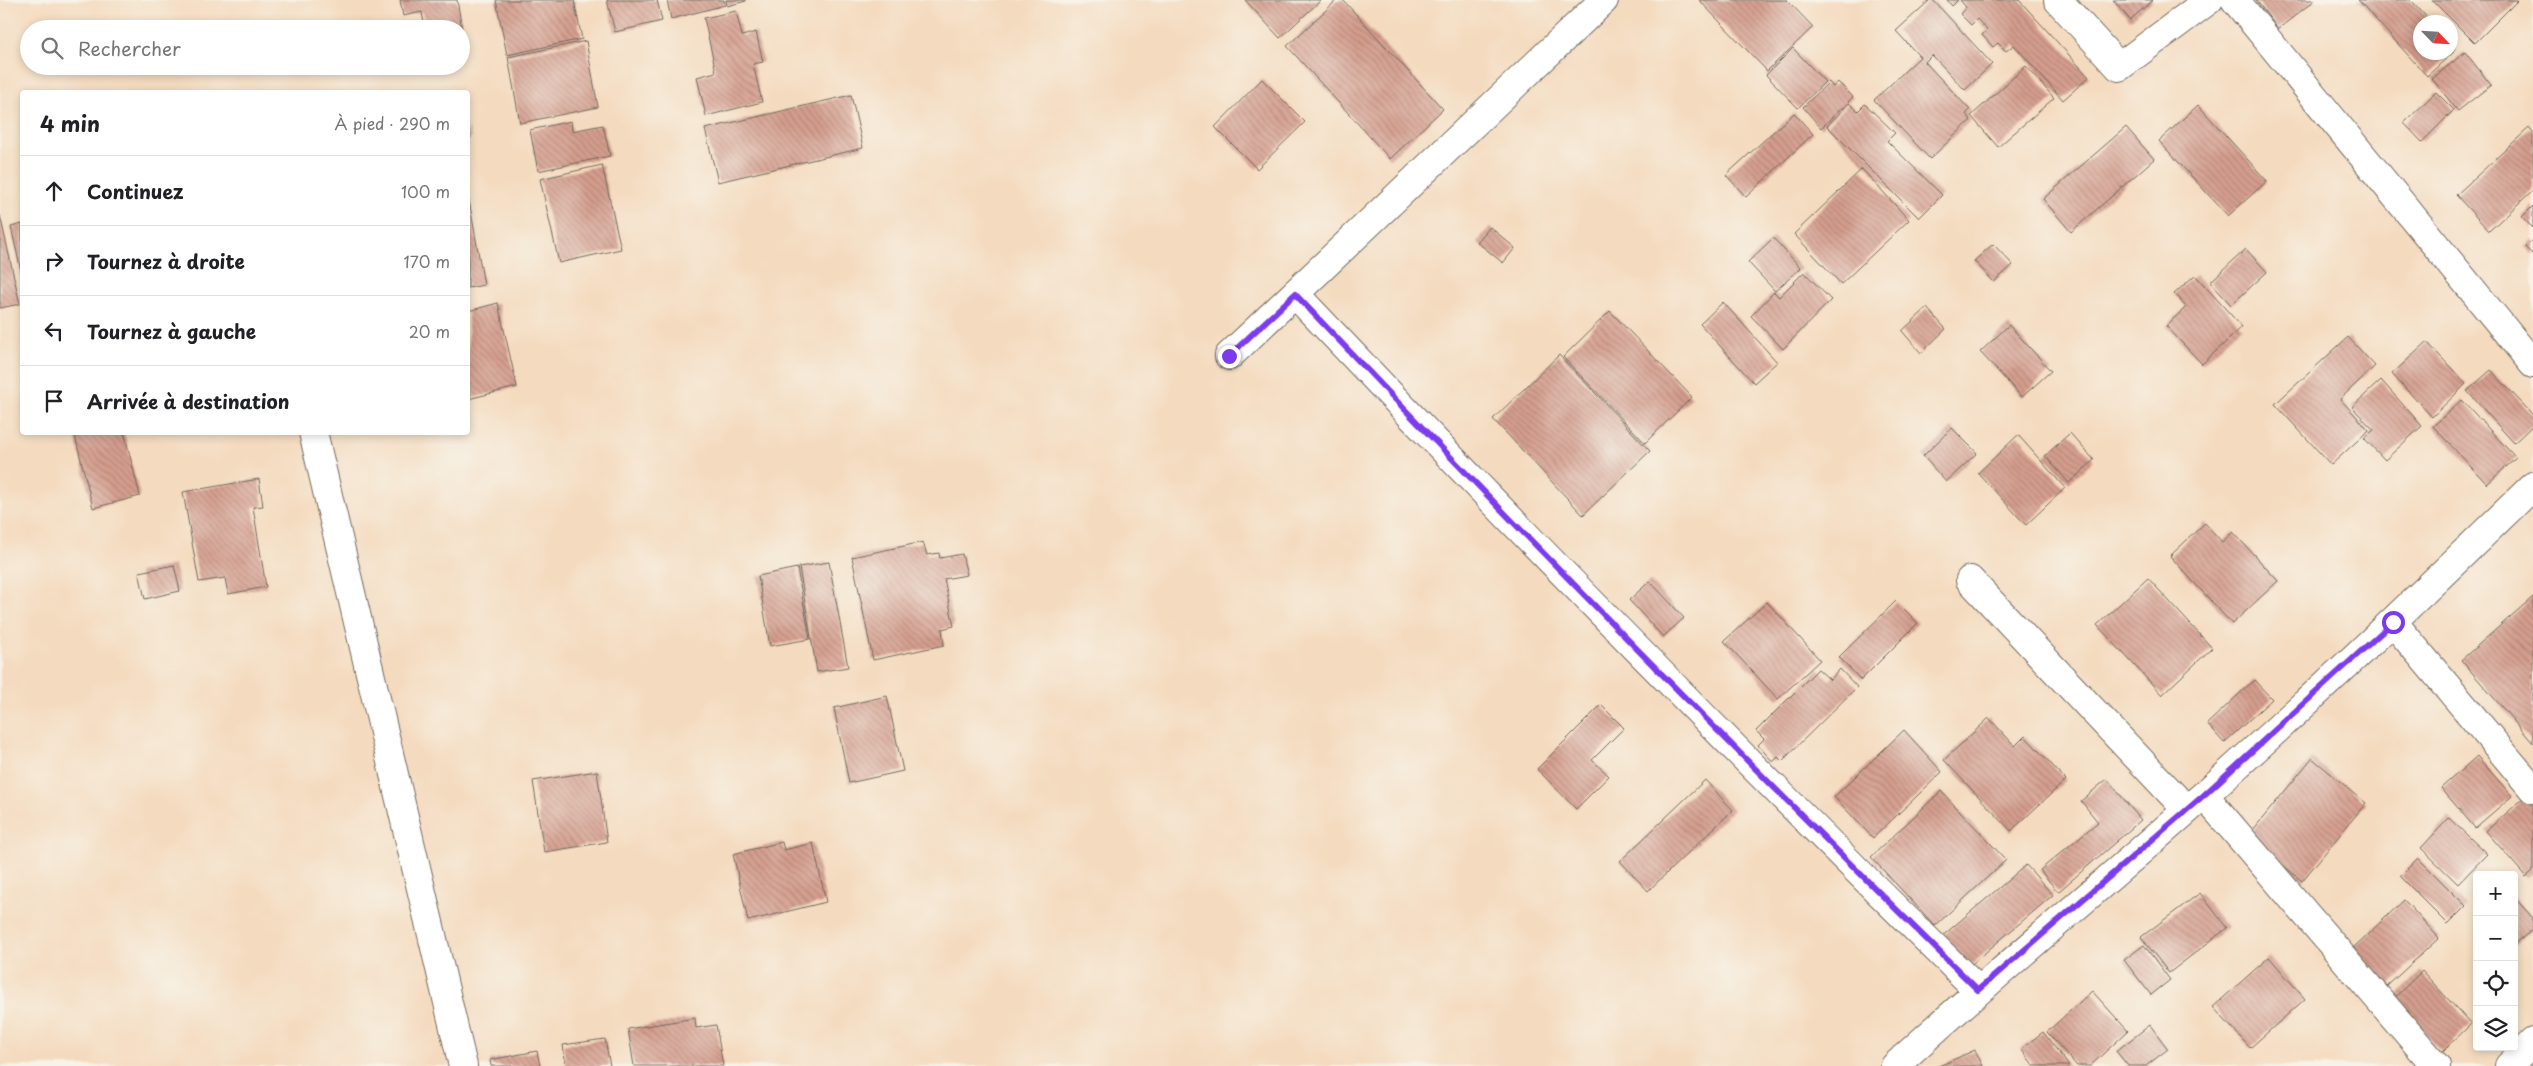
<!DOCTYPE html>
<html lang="fr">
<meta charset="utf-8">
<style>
body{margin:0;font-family:"Playpen Sans",sans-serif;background:#f2f2f2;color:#202124}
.controls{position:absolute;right:15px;bottom:15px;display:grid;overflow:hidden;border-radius:5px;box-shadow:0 2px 8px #0003}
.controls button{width:45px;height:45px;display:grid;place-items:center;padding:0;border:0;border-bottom:1px solid #e0e0e0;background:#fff;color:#202124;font:25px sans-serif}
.compass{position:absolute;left:2413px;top:15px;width:45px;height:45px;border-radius:50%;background:#fff;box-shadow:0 2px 8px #0003;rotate:115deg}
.stop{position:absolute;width:15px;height:15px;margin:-11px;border:4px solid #7c3aed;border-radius:50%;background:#fff}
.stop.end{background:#7c3aed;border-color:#fff;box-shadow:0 1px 5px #0008}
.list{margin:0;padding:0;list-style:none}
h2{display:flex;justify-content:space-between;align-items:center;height:65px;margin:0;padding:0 20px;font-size:21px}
h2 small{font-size:16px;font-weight:400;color:#757577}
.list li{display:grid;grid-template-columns:32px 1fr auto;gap:15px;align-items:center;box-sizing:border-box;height:70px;padding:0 20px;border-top:1px solid #e0e0e0}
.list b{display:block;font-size:19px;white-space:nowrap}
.list em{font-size:16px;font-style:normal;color:#757577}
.icon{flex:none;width:28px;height:28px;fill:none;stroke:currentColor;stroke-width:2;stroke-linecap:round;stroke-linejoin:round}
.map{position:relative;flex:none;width:2533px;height:1066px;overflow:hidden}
.search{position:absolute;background:#fff;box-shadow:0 2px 8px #0003;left:20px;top:20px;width:450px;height:55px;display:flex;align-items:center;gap:12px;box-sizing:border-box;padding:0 18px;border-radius:28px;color:#757577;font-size:19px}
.panel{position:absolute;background:#fff;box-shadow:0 2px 8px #0003;left:20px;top:90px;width:450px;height:345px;border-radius:5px}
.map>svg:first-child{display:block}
.building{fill:url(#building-back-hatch)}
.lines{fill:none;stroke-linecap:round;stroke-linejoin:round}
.minor-casing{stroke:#71685e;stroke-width:30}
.minor{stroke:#fff;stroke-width:28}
.route{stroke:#7c3aed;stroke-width:6}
</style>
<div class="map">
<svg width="2533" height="1066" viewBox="0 0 2533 1066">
<defs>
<pattern id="building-back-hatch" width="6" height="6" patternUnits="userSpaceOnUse" patternTransform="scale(1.25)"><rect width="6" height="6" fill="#d59e8e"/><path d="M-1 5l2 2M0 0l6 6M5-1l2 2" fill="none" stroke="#ad8174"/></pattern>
</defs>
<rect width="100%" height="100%" fill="#f7f3e8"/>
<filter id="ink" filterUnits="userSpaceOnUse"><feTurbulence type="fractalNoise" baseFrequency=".02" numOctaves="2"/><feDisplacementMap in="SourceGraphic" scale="10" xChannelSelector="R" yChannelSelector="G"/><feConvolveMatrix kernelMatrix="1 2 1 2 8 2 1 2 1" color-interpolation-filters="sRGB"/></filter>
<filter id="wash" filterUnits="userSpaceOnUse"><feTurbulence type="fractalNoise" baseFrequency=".0096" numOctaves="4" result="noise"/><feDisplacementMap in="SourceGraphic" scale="20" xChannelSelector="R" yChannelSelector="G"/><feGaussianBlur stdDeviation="1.12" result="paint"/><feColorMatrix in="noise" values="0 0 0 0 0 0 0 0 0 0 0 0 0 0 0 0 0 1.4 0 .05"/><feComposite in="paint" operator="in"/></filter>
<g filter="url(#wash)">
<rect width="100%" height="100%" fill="#f4dabe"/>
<g id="blocks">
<path class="building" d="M400,0H457L462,29H425L422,12L403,16Z
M496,0H574L582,39L507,55Z
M607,0H657L662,21L615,32Z
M667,0H724L725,5L671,19Z
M726,0H746V1L727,6Z
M1245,0H1321L1280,38Z
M1337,0H1343L1443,109L1390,159L1287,46Z
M1699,0H1787L1813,27L1767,71Z
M1930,0H1933L1992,64L1965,90L1932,55L1925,62L1970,110L1966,114L1971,120L1930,159L1874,100L1920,57L1896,31Z
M1947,0H1958L1952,6Z
M1960,0H2019L2089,77L2063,100L2014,45L2006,51L1998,43L1993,47L1982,35L1987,30L1977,19L1971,25L1960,14L1966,7Z
M2113,0H2153L2130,20Z
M2256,0H2315L2278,29Z
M2358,0H2411L2431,22H2420V52H2450V44L2456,50L2427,76Z
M2432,0H2518L2475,43Z
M736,11L742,36L756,32L763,62L753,64L762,102L706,116L697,77L716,72L704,18Z
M461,29L465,45L461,46Z
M586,41L598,107L520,123L508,57Z
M1793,48L1825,82L1798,108L1766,75Z
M2465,52L2491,85L2458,111L2432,79Z
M2026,66L2054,98L1998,147L1971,116Z
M1262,79L1305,122L1257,169L1215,127Z
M1829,82L1833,87L1838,82L1853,97L1821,128L1803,107Z
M2436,92L2454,110L2422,142L2404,123Z
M851,95L863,148L718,182L705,129Z
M1849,103L1858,111L1865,104L1895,133L1887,141L1942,195L1919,218L1827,126Z
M2198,105L2267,181L2228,216L2159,141Z
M1794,113L1813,134L1746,197L1726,175Z
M571,121L572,131L603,125L610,156L538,171L530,130Z
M468,126L471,138H468Z
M2126,127L2154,159L2071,232L2043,199Z
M2529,128L2533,133V190L2489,231L2456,195Z
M602,165L621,249L559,263L540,179Z
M1862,169L1909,220L1841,284L1794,234Z
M469,200L484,285L468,288V201Z
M2533,206V228L2522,217Z
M0,215L20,304L0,308Z
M22,224V275L11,227Z
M1490,227L1515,248L1503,263L1477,242Z
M1773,238L1801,268L1775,291L1748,262Z
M2533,239V255L2525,247Z
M1993,244L2013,265L1994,282L1974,261Z
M2246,249L2267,272L2231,305L2210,282Z
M1804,272L1831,300L1783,349L1751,316L1774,292L1779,297Z
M2195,275L2242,327L2202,364L2166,326L2186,307L2174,294Z
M1723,302L1777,362L1754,383L1700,324Z
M498,303L517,387L468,399V311Z
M1927,308L1946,329L1921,353L1902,331Z
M1610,311L1692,397L1645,443L1563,357Z
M2009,325L2051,371L2022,397L1980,352Z
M2348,337L2375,366L2340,399L2369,430L2331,465L2275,404Z
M2427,342L2466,384L2432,417L2392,374Z
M1559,355L1650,451L1583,515L1493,419Z
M2491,370L2533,415V425L2514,443L2467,391Z
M2381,380L2422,426L2385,460L2364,438L2374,430L2352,407Z
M2462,400L2516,458L2487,484L2433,426Z
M1952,428L1977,453L1946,482L1923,456Z
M74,432H124L140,496L93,508Z
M2070,433L2094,460L2069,483L2045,456Z
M2018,435L2065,488L2026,525L1978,473Z
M259,479L263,506L253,507L266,587L228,594L225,578L199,582L183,492Z
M2205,523L2222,542L2233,532L2278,581L2232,624L2170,556Z
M923,542L927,555L939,553L940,558L962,554L967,575L944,579L954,626L942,629L944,645L873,660L852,557Z
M829,562L848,667L817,672L799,567Z
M174,565L180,591L145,599L139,572Z
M797,568L810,639L770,646L758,576Z
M2148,578L2212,648L2162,695L2097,625Z
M1650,581L1684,618L1663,637L1629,600Z
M2533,597V743L2461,660Z
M1896,601L1918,623L1861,680L1839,657Z
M1767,602L1820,660L1778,699L1724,641Z
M1818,669L1830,680L1840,669L1857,687L1782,761L1778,757L1773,762L1758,745L1764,739L1756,731Z
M2254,680L2272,699L2224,743L2207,724Z
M887,696L903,771L849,783L834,708Z
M1601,705L1624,728L1592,760L1609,776L1576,809L1537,769Z
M1989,718L2015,746L2025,736L2066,780L2011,831L1944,760Z
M1904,730L1942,772L1873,838L1834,797Z
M2477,756L2512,796L2475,828L2441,788Z
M2312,758L2366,803L2302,881L2248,836Z
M597,771L607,842L544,852L533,781Z
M2107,779L2141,820L2058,892L2040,870L2098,822L2081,801Z
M1705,780L1733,810L1648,891L1620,861Z
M1941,791L2006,860L1935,926L1871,857Z
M2525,797L2533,806V871L2526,877L2486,831Z
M2449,818L2487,854L2458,884L2421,848Z
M782,842L784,850L813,843L826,902L748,921L733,854Z
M2418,858L2466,906L2448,924L2400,876Z
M2026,865L2053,895L1966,969L1940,938Z
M2200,893L2227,928L2169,973L2141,937Z
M2514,897L2533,918V929L2514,945Z
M2404,900L2439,938L2387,986L2352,949Z
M2144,945L2170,980L2151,995L2124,960Z
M2269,957L2305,999L2250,1048L2213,1007Z
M2422,971L2471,1024L2442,1052L2393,999Z
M2092,991L2128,1031L2090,1066H2077L2047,1032Z
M695,1018L696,1028L716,1025L723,1066H634L628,1029Z
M2150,1025L2168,1049L2146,1066H2128L2116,1051Z
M2043,1032L2069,1066H2034L2021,1049Z
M605,1039L610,1066H566L563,1045Z
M1975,1050L1983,1066H1939Z
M537,1051L540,1066H491L490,1060Z"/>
</g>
</g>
<g filter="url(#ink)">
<use href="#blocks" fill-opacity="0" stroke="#71685e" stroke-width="1"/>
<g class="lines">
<defs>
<path id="minor" d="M2058,0L2119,67L2209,0
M2235,0L2533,364
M1295,294C1518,530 1746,762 1978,990
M1229,356L1604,0
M313,432L463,1066
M1970,580L2187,810
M2393,622L2533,789
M2204,795L2436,1066
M1895,1066C1996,973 2102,886 2204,795C2317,695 2425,591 2533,486
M2509,1066L2533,1042"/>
</defs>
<use href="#minor" class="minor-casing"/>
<use href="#minor" class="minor"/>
</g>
</g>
<g class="lines" filter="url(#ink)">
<path class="route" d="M1229,356L1295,294C1518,530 1746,762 1978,990L2204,795L2393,622"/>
</g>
</svg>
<div class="controls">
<button>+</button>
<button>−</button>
<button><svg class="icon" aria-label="locate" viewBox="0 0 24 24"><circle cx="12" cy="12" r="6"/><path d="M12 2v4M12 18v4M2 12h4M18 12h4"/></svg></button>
<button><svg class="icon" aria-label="layers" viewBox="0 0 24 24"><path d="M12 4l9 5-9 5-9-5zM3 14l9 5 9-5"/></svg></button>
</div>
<svg class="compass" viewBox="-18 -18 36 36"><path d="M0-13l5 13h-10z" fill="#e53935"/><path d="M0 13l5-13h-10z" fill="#757577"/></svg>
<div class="stop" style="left:2393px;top:622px"></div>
<div class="stop end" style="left:1229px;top:356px"></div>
<div class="search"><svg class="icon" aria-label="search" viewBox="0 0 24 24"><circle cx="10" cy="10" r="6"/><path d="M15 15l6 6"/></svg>Rechercher</div>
<section class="panel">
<h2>4 min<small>À pied · 290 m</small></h2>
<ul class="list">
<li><svg class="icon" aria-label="ahead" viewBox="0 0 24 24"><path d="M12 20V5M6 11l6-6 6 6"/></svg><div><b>Continuez</b></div><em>100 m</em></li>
<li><svg class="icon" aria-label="right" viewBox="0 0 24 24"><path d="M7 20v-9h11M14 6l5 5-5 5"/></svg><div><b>Tournez à droite</b></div><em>170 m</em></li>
<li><svg class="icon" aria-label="left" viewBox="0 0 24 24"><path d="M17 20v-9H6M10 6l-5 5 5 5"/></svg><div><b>Tournez à gauche</b></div><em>20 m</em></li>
<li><svg class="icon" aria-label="arrive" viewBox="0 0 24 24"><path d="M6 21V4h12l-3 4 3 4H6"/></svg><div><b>Arrivée à destination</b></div></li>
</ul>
</section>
</div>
